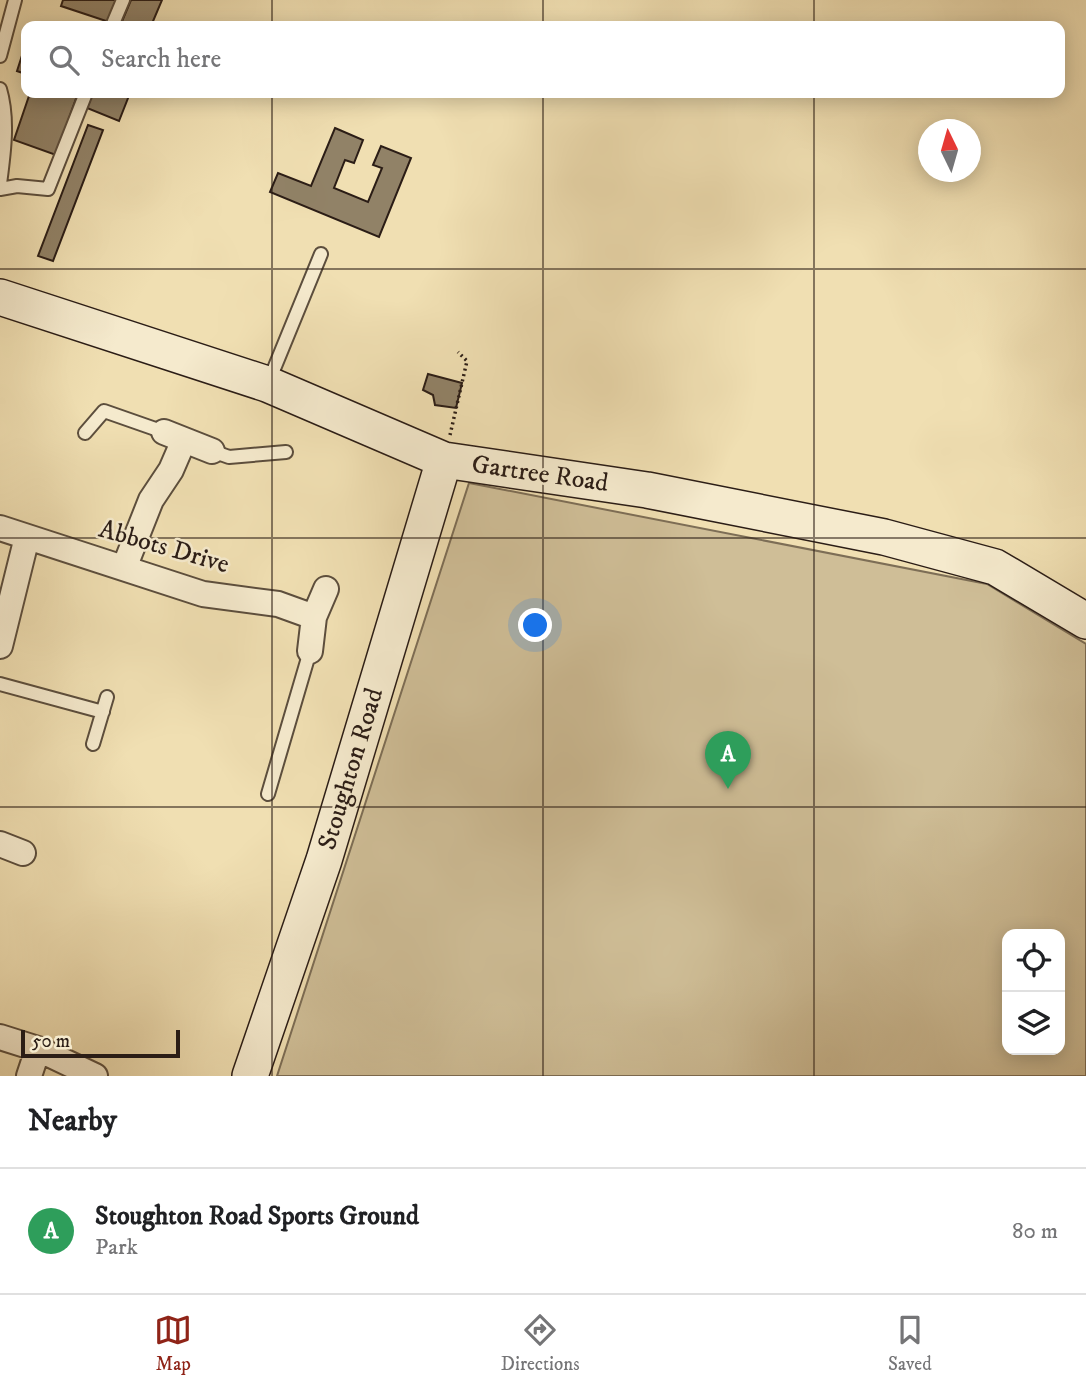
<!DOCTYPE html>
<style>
body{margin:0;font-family:"IM FELL DW Pica",serif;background:#f6f6f6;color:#202124}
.controls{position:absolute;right:21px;bottom:21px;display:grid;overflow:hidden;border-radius:14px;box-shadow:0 4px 18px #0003}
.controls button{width:63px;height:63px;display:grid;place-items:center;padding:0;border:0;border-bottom:2px solid #e0e0e0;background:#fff;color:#202124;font:35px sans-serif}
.compass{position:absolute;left:918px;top:119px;width:63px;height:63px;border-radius:50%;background:#fff;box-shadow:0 4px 18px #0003;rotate:355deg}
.scale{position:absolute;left:21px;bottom:18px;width:159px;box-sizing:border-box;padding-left:7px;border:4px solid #2b1d16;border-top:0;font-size:19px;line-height:24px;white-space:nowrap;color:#2b1d16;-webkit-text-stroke:5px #f5eacd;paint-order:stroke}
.you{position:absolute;left:536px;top:626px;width:24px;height:24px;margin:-18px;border:5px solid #fff;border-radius:50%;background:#1a73e8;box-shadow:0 0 0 10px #1a73e833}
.badge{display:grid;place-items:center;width:46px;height:46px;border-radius:50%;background:#8f2418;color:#fff;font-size:23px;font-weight:700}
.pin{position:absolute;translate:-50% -58px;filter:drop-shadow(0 2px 4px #0008)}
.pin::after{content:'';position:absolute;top:37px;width:24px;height:21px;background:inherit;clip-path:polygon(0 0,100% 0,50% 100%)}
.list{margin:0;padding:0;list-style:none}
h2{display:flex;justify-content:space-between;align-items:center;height:91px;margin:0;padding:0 28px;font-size:30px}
h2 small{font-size:23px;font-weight:400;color:#757577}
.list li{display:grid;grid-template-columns:46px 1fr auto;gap:21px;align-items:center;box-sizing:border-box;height:126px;padding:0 28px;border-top:2px solid #e0e0e0}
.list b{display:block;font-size:26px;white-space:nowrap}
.list p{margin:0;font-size:23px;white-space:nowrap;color:#757577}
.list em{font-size:23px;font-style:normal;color:#757577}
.icon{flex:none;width:38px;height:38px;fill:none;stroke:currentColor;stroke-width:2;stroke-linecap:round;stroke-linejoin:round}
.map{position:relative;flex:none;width:1086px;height:1076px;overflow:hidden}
.search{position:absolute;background:#fff;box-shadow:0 4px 18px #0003;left:21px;right:21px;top:21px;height:77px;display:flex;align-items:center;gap:18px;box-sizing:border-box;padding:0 24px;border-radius:14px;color:#757577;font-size:26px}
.sheet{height:217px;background:#fff}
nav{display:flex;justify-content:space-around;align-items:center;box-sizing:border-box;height:98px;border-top:2px solid #e0e0e0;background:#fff;font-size:19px;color:#757577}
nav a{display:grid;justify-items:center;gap:4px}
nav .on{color:#8f2418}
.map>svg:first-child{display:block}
.green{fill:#cfbe97;stroke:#7d6e56;stroke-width:2;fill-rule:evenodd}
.building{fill:#918267;stroke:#2b1d16;stroke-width:2}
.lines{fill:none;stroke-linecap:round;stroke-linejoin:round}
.lane-casing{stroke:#5c4e3d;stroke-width:16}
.street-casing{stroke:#5c4e3d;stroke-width:28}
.secondary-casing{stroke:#2b1d16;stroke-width:38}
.path{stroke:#2b1d16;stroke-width:3.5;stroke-dasharray:2 3.5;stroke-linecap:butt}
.lane{stroke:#f5eacd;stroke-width:12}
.street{stroke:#f5eacd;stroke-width:24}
.secondary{stroke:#f5eacd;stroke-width:35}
.grid{fill:none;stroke:#2b1d16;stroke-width:2;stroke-opacity:0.55}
.labels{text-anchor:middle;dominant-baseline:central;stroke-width:5;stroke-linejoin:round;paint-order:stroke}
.street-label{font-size:26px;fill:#2b1d16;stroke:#f5eacd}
</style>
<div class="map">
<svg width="1086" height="1076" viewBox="0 0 1086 1076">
<rect width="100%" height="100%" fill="#f0dfb2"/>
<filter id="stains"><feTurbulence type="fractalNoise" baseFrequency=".00286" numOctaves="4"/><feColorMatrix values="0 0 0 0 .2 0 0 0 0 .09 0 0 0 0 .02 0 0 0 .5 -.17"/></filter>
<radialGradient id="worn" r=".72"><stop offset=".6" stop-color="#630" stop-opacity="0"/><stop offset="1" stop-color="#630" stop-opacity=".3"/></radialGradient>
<path class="green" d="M469,483L987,584L1086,644V1076H277ZM1007,934H1060V1050H1007Z"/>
<path class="building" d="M63,0H119L112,23L61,6Z
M131,0H162L151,26H120Z
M26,43V74L17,71Z
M30,93H78L56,155L14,140Z
M93,93H130L119,121L87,108Z
M88,125L103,130L53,261L38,256Z
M335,128L363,140L354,163L345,160L334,188L368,202L382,168L373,165L381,146L411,158L379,237L270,192L278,173L311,186Z
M428,374L462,383L456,408L435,405L433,395L423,390Z"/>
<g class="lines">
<defs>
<path id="lane" d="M112,26L123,0
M0,56L15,0
M0,89C9,119 4,154 0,184
M0,189L17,186L48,189L86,93
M269,381L321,254
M85,433L104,411L164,432
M212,451L229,457L286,452
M0,684L103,712
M93,744L107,697
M268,794L310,651"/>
<path id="street" d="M164,432L212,451
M0,528L203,594L278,604L314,617
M124,568L151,500L171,470L184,440
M0,646L27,537
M310,651L314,617L326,589
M0,844L23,853
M0,1037L38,1049L95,1076
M29,1076L38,1049"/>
<path id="secondary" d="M0,297L267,384L444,460L647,490L884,537L995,567L1086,621
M250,1076L324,860L444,460"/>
</defs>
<use href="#lane" class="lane-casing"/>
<use href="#street" class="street-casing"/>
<use href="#secondary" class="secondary-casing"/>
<path class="path" d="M450,435L467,361L458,352"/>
<use href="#lane" class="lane"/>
<use href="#street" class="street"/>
<use href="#secondary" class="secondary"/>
</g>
<path class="grid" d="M272,0V26M543,0V26M814,0V26M272,93V1076M543,93V1076M814,93V1076M0,269H1086M0,538H1086M0,807H1086"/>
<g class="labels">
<g class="street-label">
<text transform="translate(540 474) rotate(8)">Gartree Road</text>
<text transform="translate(164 547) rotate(16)">Abbots Drive</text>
<text transform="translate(351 769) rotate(-73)">Stoughton Road</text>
</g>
</g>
<rect width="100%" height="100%" filter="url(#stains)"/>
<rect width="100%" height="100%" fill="url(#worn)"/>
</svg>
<div class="controls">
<button><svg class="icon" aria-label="locate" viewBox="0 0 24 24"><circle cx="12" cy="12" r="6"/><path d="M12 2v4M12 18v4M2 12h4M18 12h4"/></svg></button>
<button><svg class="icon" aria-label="layers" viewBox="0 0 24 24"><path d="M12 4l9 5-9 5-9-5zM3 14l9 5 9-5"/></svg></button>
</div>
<svg class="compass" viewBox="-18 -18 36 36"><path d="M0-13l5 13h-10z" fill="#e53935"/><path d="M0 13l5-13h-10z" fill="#757577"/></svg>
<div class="scale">50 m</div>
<div class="you"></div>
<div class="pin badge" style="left:728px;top:789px;background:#2e9e5b">A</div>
<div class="search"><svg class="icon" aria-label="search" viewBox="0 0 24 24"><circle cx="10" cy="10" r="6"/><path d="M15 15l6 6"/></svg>Search here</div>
</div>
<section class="sheet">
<h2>Nearby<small></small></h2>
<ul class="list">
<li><span class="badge" style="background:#2e9e5b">A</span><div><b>Stoughton Road Sports Ground</b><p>Park</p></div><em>80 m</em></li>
</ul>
</section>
<nav>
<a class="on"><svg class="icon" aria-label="map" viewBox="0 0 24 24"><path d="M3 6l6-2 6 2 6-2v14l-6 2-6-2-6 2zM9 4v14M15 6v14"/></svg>Map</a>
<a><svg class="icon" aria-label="directions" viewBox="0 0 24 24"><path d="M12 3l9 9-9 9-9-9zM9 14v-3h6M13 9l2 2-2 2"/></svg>Directions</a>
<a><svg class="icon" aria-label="saved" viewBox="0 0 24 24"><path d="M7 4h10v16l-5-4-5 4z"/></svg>Saved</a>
</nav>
